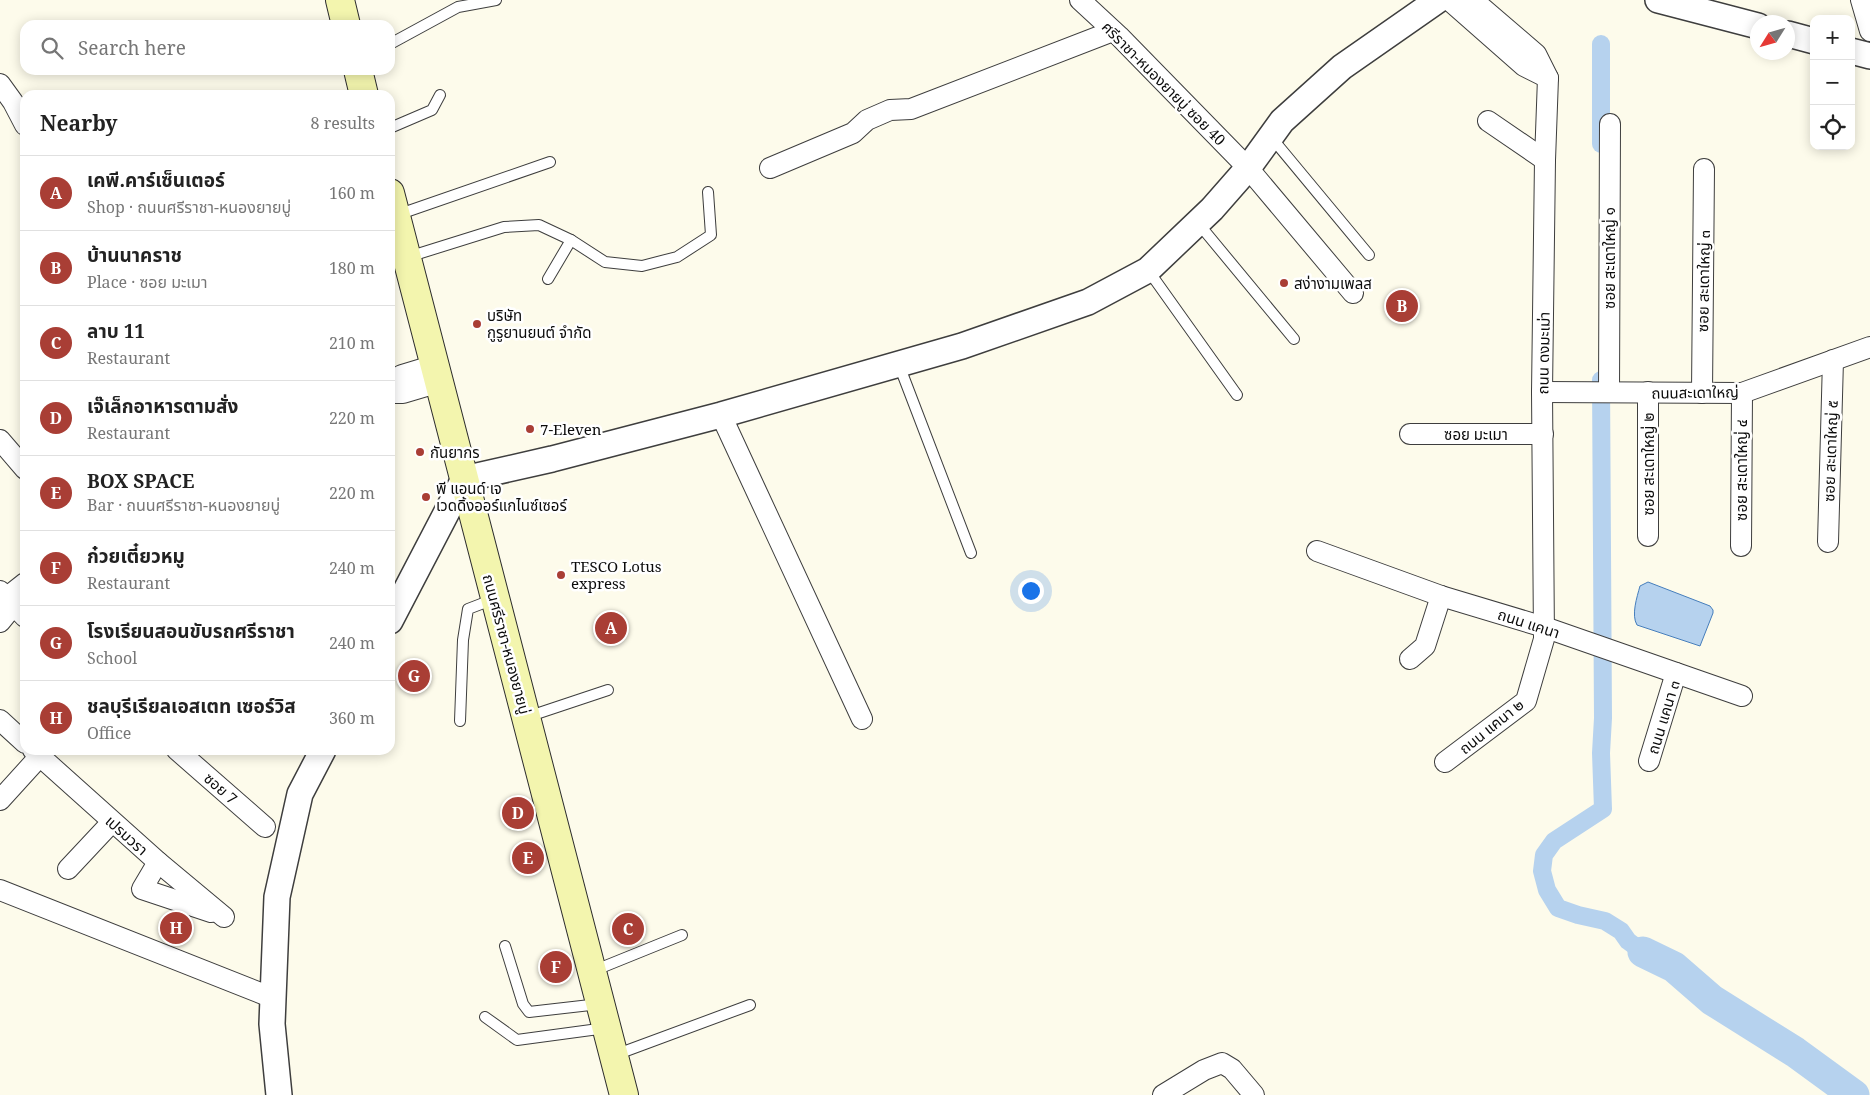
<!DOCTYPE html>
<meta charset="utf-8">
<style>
:root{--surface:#fff;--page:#f2f2f2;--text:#222;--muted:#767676;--line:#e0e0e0;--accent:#a93e35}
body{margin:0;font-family:"Noto Serif","Noto Sans Thai",serif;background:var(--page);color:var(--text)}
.controls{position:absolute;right:15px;top:15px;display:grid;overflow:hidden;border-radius:10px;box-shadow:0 2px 12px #0003}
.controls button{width:45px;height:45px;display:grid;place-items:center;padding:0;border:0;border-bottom:1px solid var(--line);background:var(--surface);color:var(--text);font:25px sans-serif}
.compass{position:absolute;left:1750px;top:15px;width:45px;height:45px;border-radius:50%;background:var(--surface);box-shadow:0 2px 12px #0003;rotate:233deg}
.you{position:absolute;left:1030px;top:590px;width:18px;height:18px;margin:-12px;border:4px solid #fff;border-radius:50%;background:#1a73e8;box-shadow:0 0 0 8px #1a73e833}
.badge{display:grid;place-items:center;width:32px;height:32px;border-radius:50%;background:var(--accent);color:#fff;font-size:16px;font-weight:700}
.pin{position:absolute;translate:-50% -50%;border:2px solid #fff;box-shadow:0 1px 5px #0006}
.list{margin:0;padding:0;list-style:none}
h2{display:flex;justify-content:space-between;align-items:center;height:65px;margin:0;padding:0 20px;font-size:21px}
h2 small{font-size:16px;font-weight:400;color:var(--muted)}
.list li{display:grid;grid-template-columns:32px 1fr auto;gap:15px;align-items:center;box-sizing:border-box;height:75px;padding:0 20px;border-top:1px solid var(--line)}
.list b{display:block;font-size:19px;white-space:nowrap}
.list p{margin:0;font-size:16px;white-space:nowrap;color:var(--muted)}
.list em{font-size:16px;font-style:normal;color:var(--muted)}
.icon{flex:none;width:28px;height:28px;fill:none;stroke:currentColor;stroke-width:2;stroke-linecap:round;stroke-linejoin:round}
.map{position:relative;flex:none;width:1870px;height:1095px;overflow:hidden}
.search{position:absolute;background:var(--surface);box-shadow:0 2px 12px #0003;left:20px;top:20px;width:375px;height:55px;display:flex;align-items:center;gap:12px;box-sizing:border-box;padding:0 18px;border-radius:15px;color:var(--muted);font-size:19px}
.panel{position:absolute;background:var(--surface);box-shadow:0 2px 12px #0003;left:20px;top:90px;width:375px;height:665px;border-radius:15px}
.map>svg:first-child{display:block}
</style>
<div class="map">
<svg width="1870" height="1095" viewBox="0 0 1870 1095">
<rect width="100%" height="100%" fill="#fdfbeb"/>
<path fill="#b6d2ee" stroke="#467ebc" d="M1648,582l62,24 3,4v3l-13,33 -63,-21c-6,-10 0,-28 3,-39z"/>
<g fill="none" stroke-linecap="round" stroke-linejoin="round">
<g stroke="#b6d2ee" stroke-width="18">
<polyline points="1601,44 1601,144"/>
<polyline points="1601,380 1603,718 1601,753 1603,809 1554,841 1544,855 1542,871 1547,890 1558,908 1578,915 1605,921 1621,931 1628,941 1643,952"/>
</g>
<polyline stroke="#b6d2ee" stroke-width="31" points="1643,952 1674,967 1712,1000 1795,1052 1854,1095"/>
<defs>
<g id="service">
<polyline points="390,44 458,7 496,0"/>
<polyline points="390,128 432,110 440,95"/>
<polyline points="1271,137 1369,255"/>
<polyline points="397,215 550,162"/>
<polyline points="1198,223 1294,339"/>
<polyline points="408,257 504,227 539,225 571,240 605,262 642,266 677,257 711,235 708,192"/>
<polyline points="1148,270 1237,395"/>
<polyline points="548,279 571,240"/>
<polyline points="899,365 971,553"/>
<polyline points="527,717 608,690"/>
<polyline points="460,721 463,640 468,609 494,599"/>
<polyline points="505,946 523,1004 529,1012 599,1004"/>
<polyline points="593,971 682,935"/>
<polyline points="485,1017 517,1040 606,1028"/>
<polyline points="615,1055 750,1005"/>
</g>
<g id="minor">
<polyline points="1080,0 1119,36 1248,168 1353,293"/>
<polyline points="1449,0 1524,66 1548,78"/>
<polyline points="1861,0 1870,31"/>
<polyline points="0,84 13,102 25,125"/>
<polyline points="1488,121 1545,160"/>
<polyline points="770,168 853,133 867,120 890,110 911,109 1113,31"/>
<polyline points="390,382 402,375 435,365"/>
<polyline points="1542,392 1742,393 1870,347"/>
<polyline points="1609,392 1610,124"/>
<polyline points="390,393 403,393 440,382"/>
<polyline points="1702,393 1704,169"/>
<polyline points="721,415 862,719"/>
<polyline points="1410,434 1543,434"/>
<polyline points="0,440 25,469"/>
<polyline points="1648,536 1648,392"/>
<polyline points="1828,542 1833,360"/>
<polyline points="1741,546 1742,393"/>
<polyline points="1317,551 1441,596 1544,627 1742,696"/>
<polyline points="0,591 25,617"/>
<polyline points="6,598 25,583"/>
<polyline points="0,622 13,606"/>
<polyline points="1410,659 1425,646 1441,596"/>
<polyline points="0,720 25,743"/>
<polyline points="33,750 158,862 224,917"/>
<polyline points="177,750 265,827"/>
<polyline points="1649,761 1676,673"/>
<polyline points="1445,762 1526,701 1544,639 1542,392 1545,160 1548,78 1536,54 1473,0"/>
<polyline points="0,800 40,756"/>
<polyline points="158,862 142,889 211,912"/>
<polyline points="68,869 112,822"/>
<polyline points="0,890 273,998"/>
<polyline points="1163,1095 1204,1070 1222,1063 1232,1069 1254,1095"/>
</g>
<g id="tertiary">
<polyline points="1658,0 1758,26"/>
<polyline points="1788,34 1814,41"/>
<polyline points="1851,51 1870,56"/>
<polyline points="390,621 464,479 552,459 721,415 962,346 1088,302 1148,270 1212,209 1248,168 1282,121 1342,67 1438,0"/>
<polyline points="279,1095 272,1024 277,897 300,794 323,750"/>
</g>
<g id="secondary">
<polyline points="340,0 346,25"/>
<polyline points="358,70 364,95"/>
<polyline points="390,193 624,1095"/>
</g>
</defs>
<use href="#service" stroke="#3e3e3e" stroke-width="12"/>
<use href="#minor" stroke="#3e3e3e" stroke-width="22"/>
<use href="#tertiary" stroke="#3e3e3e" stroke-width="28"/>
<use href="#secondary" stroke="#2d2d2d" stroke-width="30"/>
<use href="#service" stroke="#fff" stroke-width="10"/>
<use href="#minor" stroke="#fff" stroke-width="20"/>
<use href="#tertiary" stroke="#fff" stroke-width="25"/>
<use href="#secondary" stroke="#f3f5ae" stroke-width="28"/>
</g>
<g fill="#a93e35" stroke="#fff" stroke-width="2">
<circle cx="1284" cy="283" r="5"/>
<circle cx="477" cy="324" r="5"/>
<circle cx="530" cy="429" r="5"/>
<circle cx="420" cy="452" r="5"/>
<circle cx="426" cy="497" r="5"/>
<circle cx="561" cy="575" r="5"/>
</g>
<g text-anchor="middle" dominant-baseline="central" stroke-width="5" stroke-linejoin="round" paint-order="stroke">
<g font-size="15" fill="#0b0b0b" stroke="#fff">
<text transform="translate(1164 83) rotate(45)">ศรีราชา-หนองยายบู่ ซอย 40</text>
<text transform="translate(1609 258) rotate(-90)">ซอย สะเดาใหญ่ ๑</text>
<text transform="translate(1703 281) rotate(-89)">ซอย สะเดาใหญ่ ๓</text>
<text transform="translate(1543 353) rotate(-89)">ถนน ดงมะเม่า</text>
<text transform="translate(1695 392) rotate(-1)">ถนนสะเดาใหญ่</text>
<text x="1476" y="434">ซอย มะเมา</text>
<text transform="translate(1830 451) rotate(-88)">ซอย สะเดาใหญ่ ๕</text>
<text transform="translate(1648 464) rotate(-90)">ซอย สะเดาใหญ่ ๒</text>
<text transform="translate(1741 470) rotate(-90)">ซอย สะเดาใหญ่ ๔</text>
<text transform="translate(1529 623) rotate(18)">ถนน แคนา</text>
<text transform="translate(507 644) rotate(75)">ถนนศรีราชา-หนองยายบู่</text>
<text transform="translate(1663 717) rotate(-73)">ถนน แคนา ๓</text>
<text transform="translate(1491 726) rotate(-39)">ถนน แคนา ๒</text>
<text transform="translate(221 788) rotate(42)">ซอย 7</text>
<text transform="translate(127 835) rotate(42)">เปรมวรา</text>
</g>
<g font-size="15" fill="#0b0b0b" stroke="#fff" text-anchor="start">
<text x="1294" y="283">สง่างามเพลส</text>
<text x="487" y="315">บริษัท<tspan x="487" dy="17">กูรูยานยนต์ จำกัด</tspan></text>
<text x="540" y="429">7-Eleven</text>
<text x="430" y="452">กันยากร</text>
<text x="436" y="488">พี แอนด์ เจ<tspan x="436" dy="17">เวดดิ้งออร์แกไนซ์เซอร์</tspan></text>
<text x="571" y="566">TESCO Lotus<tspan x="571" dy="17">express</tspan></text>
</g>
</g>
</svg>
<div class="controls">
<button>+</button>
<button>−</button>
<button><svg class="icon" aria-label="locate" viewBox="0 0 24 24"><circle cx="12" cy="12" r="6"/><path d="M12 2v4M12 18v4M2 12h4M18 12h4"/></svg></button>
</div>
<svg class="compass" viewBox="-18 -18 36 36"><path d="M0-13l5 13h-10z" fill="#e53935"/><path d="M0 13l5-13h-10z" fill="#767676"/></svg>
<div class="you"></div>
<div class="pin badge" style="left:611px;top:628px">A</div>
<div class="pin badge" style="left:1402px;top:306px">B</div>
<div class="pin badge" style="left:628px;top:929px">C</div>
<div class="pin badge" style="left:518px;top:813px">D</div>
<div class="pin badge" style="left:528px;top:858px">E</div>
<div class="pin badge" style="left:556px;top:967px">F</div>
<div class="pin badge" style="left:414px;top:676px">G</div>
<div class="pin badge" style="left:176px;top:928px">H</div>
<div class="search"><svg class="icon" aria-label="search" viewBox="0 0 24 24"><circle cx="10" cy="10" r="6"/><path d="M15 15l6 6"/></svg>Search here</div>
<section class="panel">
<h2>Nearby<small>8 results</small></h2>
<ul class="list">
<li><span class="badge">A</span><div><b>เคพี.คาร์เซ็นเตอร์</b><p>Shop · ถนนศรีราชา-หนองยายบู่</p></div><em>160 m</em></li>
<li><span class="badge">B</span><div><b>บ้านนาคราช</b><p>Place · ซอย มะเมา</p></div><em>180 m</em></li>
<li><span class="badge">C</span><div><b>ลาบ 11</b><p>Restaurant</p></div><em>210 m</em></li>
<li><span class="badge">D</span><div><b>เจ๊เล็กอาหารตามสั่ง</b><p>Restaurant</p></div><em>220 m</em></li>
<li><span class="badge">E</span><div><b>BOX SPACE</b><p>Bar · ถนนศรีราชา-หนองยายบู่</p></div><em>220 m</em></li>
<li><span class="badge">F</span><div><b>ก๋วยเตี๋ยวหมู</b><p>Restaurant</p></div><em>240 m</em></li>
<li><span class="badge">G</span><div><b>โรงเรียนสอนขับรถศรีราชา</b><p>School</p></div><em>240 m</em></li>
<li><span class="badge">H</span><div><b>ชลบุรีเรียลเอสเตท เซอร์วิส</b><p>Office</p></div><em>360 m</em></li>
</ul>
</section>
</div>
